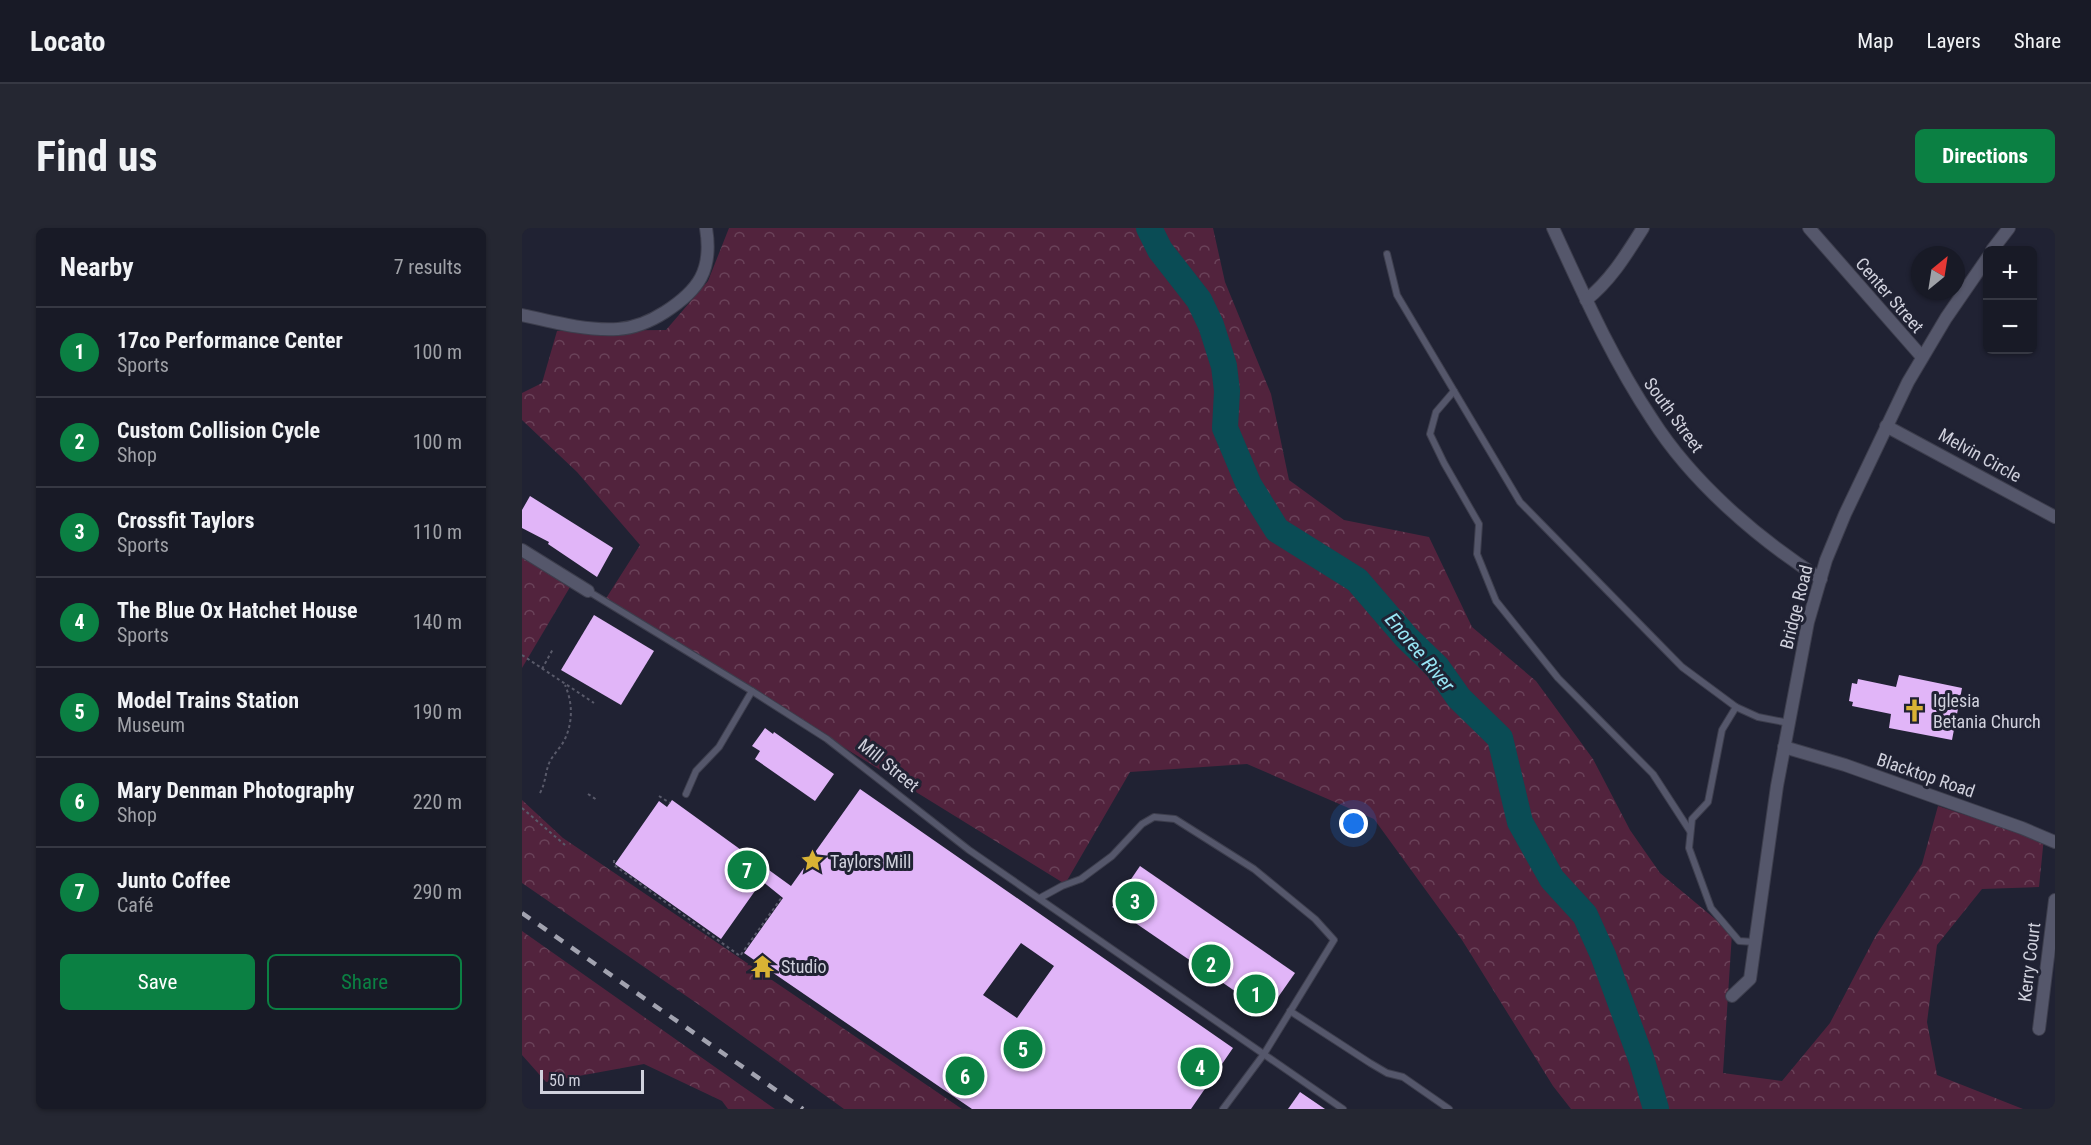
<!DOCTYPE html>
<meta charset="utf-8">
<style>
:root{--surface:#181a26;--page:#252732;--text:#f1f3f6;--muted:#9fa1a7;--line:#363843;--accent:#0b8043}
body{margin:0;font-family:"Roboto Condensed",sans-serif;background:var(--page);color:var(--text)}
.controls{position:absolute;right:18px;top:18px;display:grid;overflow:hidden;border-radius:9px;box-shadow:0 2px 4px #0004}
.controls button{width:54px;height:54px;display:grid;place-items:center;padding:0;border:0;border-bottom:2px solid var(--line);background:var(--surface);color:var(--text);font:30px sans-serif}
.compass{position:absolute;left:1389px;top:18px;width:54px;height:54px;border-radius:50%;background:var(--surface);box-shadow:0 2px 4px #0004;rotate:30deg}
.scale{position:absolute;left:18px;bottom:15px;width:104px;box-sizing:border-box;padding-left:6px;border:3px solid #d0d1dd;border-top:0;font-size:16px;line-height:21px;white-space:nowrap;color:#d0d1dd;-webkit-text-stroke:4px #202233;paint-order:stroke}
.you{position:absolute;left:832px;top:596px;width:21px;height:21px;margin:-15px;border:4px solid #fff;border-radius:50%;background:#1a73e8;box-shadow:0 0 0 9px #1a73e833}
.badge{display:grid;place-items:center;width:39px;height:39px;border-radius:50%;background:var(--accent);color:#fff;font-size:20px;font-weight:700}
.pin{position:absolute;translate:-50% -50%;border:3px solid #fff;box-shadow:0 2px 6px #0006}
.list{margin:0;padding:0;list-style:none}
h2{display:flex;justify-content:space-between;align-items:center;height:78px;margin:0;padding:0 24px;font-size:26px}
h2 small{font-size:20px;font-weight:400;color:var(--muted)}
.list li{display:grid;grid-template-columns:39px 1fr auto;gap:18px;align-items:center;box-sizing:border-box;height:90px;padding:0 24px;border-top:2px solid var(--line)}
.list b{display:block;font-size:22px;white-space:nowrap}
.list p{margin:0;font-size:20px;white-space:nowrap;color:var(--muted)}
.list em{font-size:20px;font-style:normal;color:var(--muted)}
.actions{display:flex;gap:12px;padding:18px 24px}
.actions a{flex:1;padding:14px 0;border:2px solid var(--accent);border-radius:9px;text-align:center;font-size:21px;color:var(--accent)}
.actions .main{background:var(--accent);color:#fff}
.map{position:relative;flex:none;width:1533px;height:881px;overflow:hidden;border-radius:9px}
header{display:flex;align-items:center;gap:36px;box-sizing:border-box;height:84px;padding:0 30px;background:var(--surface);border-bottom:2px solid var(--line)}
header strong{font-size:28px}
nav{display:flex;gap:33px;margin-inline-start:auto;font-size:21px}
.intro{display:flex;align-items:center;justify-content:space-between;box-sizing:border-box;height:144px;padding:0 36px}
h1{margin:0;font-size:42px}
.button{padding:15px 27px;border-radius:9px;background:var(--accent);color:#fff;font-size:21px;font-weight:700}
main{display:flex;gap:36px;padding:0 36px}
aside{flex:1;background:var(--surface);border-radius:9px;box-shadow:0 2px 4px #0004}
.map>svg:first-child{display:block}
</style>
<header>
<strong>Locato</strong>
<nav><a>Map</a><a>Layers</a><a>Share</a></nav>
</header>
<div class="intro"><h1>Find us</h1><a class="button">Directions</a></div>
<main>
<aside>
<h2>Nearby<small>7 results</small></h2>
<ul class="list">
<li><span class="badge">1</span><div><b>17co Performance Center</b><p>Sports</p></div><em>100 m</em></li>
<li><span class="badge">2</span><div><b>Custom Collision Cycle</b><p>Shop</p></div><em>100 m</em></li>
<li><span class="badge">3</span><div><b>Crossfit Taylors</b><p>Sports</p></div><em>110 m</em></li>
<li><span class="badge">4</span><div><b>The Blue Ox Hatchet House</b><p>Sports</p></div><em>140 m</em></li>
<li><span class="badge">5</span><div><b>Model Trains Station</b><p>Museum</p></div><em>190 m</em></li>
<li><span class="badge">6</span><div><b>Mary Denman Photography</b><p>Shop</p></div><em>220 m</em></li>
<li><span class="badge">7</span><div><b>Junto Coffee</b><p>Café</p></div><em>290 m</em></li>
</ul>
<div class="actions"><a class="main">Save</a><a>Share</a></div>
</aside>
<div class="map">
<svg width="1533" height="881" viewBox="0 0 1533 881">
<defs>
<pattern id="forest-crowns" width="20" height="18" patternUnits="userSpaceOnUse" patternTransform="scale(1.5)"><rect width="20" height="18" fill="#52233d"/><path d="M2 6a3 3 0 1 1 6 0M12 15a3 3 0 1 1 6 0" fill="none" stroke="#6a4259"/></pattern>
</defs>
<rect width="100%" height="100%" fill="#202233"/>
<g fill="url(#forest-crowns)">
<polygon points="207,0 691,0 703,54 749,166 767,252 822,292 907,309 950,399 1014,453 1071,531 1108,602 1138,645 1210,705 1201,845 1260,853 1308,795 1353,709 1400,636 1416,578 1468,595 1522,609 1517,659 1460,661 1415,717 1405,794 1415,847 1501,881 1049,881 1031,858 940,712 852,591 725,536 608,544 543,656 83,372 118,317 55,244 0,192 0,165 20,155 35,103 144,102 186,53"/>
<polygon points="0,325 51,354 0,440"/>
<polygon points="0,572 41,610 440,881 322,881 173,774 0,655"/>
<polygon points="0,703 220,858 253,881 206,881 200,873 122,836 24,854 0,827"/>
</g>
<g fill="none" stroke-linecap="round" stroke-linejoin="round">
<polyline stroke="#0a4c55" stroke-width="26" points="627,0 638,22 677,72 689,97 702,138 705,163 703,200 727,257 755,302 835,352 884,409 915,439 937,470 978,510 998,594 1030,651 1063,687 1081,727 1120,833 1134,881"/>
</g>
<g fill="#e1b5f8" fill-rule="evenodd">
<polygon points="8,268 91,320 75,349 26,316 27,314 0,300 0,282"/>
<polygon points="72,387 132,423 99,477 39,442"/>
<polygon points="1377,447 1440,460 1430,512 1367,500 1369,486 1330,478 1331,474 1327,473 1330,455 1335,456 1336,451 1374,459"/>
<polygon points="243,500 251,506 252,504 312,546 293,573 233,531 238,523 230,518"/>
<path d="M338,561l373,259 -42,61h-219l-228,-156 39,-55 -21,-17 -41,58 -106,-75 44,-63 8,6 5,-7 119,86zM499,715l33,23 -37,52 -34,-23z"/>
<polygon points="618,638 773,745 745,785 590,679"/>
<polygon points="778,864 803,881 766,881"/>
</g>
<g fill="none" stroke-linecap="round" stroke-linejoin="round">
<defs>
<g id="service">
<polyline points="865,26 875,67 998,274 1160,439 1214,479 1236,489 1267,495"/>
<polyline points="932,163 914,184 908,206 922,235 957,296 955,326 974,373 1036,450 1131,546 1168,603"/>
<polyline points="66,363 230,463 305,511 447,622 821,881"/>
<polyline points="1214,479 1200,502 1186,574 1170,591 1167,620 1189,680 1217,713 1232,714"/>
<polyline points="164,566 174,543 197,519 230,463"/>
<polyline points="518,670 540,658 559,651 590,628 620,596 632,589 653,591 732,641 793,691 812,712 742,826 701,881"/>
<polyline points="768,783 848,835 865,845 881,849 927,881"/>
</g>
<g id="minor">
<path d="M1031,0c30,65 59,131 99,191 40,63 106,120 169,160"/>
<polyline points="1287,0 1400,129"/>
<polyline points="1470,22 1487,0"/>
<path d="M1064,72c25,-20 40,-45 57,-72"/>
<path d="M0,87c31,7 64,16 96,14 17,-1 33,-8 47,-17 34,-22 48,-42 41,-84"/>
<polyline points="1364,198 1533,289"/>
<polyline points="0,322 66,363"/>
<polyline points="1262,519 1323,537 1500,600 1533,614"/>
<polyline points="1210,768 1228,751 1255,558 1286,394 1304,332 1323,286 1386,154 1424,90 1466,29"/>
<polyline points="1517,801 1533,672"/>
</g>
</defs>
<use href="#service" stroke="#3d3e4d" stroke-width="8"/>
<use href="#minor" stroke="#3d3e4d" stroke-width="14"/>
<g stroke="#595a6a" stroke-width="2" stroke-dasharray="3 3" stroke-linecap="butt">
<polyline points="0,427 72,475"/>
<polyline points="20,441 31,421"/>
<path d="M18,565c6,-11 5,-21 10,-32 4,-7 10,-13 14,-20 9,-18 9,-38 1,-56"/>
<polyline points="66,566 75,572"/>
<polyline points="137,568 148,575"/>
<polyline points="0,580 43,617"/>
<polyline points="92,632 92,637 218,728 260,669"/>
</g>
<use href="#service" stroke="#55576b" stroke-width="6"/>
<use href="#minor" stroke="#55576b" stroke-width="12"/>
<polyline stroke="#a2a3b0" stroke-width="4.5" stroke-dasharray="10 10" stroke-linecap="butt" points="0,685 281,881"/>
</g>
<defs>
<symbol id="church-bare" viewBox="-9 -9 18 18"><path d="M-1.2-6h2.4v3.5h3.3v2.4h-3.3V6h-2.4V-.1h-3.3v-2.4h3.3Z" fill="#d9b334" stroke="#202233" stroke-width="2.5" paint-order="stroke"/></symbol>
<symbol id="sight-bare" viewBox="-9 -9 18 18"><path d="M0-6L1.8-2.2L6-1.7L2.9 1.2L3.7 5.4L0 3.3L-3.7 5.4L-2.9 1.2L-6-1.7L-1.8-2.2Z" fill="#d9b334" stroke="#202233" stroke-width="2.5" paint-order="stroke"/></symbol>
<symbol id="temple-bare" viewBox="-9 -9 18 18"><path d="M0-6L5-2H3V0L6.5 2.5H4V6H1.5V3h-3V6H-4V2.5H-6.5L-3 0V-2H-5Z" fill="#d9b334" stroke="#202233" stroke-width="2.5" paint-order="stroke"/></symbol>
</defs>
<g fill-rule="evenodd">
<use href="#church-bare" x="1376" y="466" width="33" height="33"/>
<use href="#sight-bare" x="274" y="616" width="33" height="33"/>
<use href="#temple-bare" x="224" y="722" width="33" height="33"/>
</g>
<g text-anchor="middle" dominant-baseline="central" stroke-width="6" stroke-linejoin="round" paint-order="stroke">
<g font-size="18" fill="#d0d1dd" stroke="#202233">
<text transform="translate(1368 67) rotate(49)">Center Street</text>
<text transform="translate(1152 187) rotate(54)">South Street</text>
<text transform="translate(1458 227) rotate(29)">Melvin Circle</text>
<text transform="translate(1274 379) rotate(-76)">Bridge Road</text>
<text transform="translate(367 537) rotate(39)">Mill Street</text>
<text transform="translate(1404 547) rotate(19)">Blacktop Road</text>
<text transform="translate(1507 734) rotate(-83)">Kerry Court</text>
</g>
<g font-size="18" fill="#d0d1dd" stroke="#202233" text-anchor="start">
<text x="1411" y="472">Iglesia<tspan x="1411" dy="21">Betania Church</tspan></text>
<text x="308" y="633">Taylors Mill</text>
<text x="259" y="738">Studio</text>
</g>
<g font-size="20" font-style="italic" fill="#98e7f6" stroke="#202233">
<text transform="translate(898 424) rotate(50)">Enoree River</text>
</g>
</g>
</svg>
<div class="controls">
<button>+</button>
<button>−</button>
</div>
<svg class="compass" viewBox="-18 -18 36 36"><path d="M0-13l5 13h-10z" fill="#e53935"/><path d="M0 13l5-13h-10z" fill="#9fa1a7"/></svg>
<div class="scale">50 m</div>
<div class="you"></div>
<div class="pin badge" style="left:734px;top:766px">1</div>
<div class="pin badge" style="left:689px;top:736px">2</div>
<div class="pin badge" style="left:613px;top:673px">3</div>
<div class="pin badge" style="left:678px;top:839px">4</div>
<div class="pin badge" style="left:501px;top:821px">5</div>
<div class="pin badge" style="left:443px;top:848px">6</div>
<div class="pin badge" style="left:225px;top:642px">7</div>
</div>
</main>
